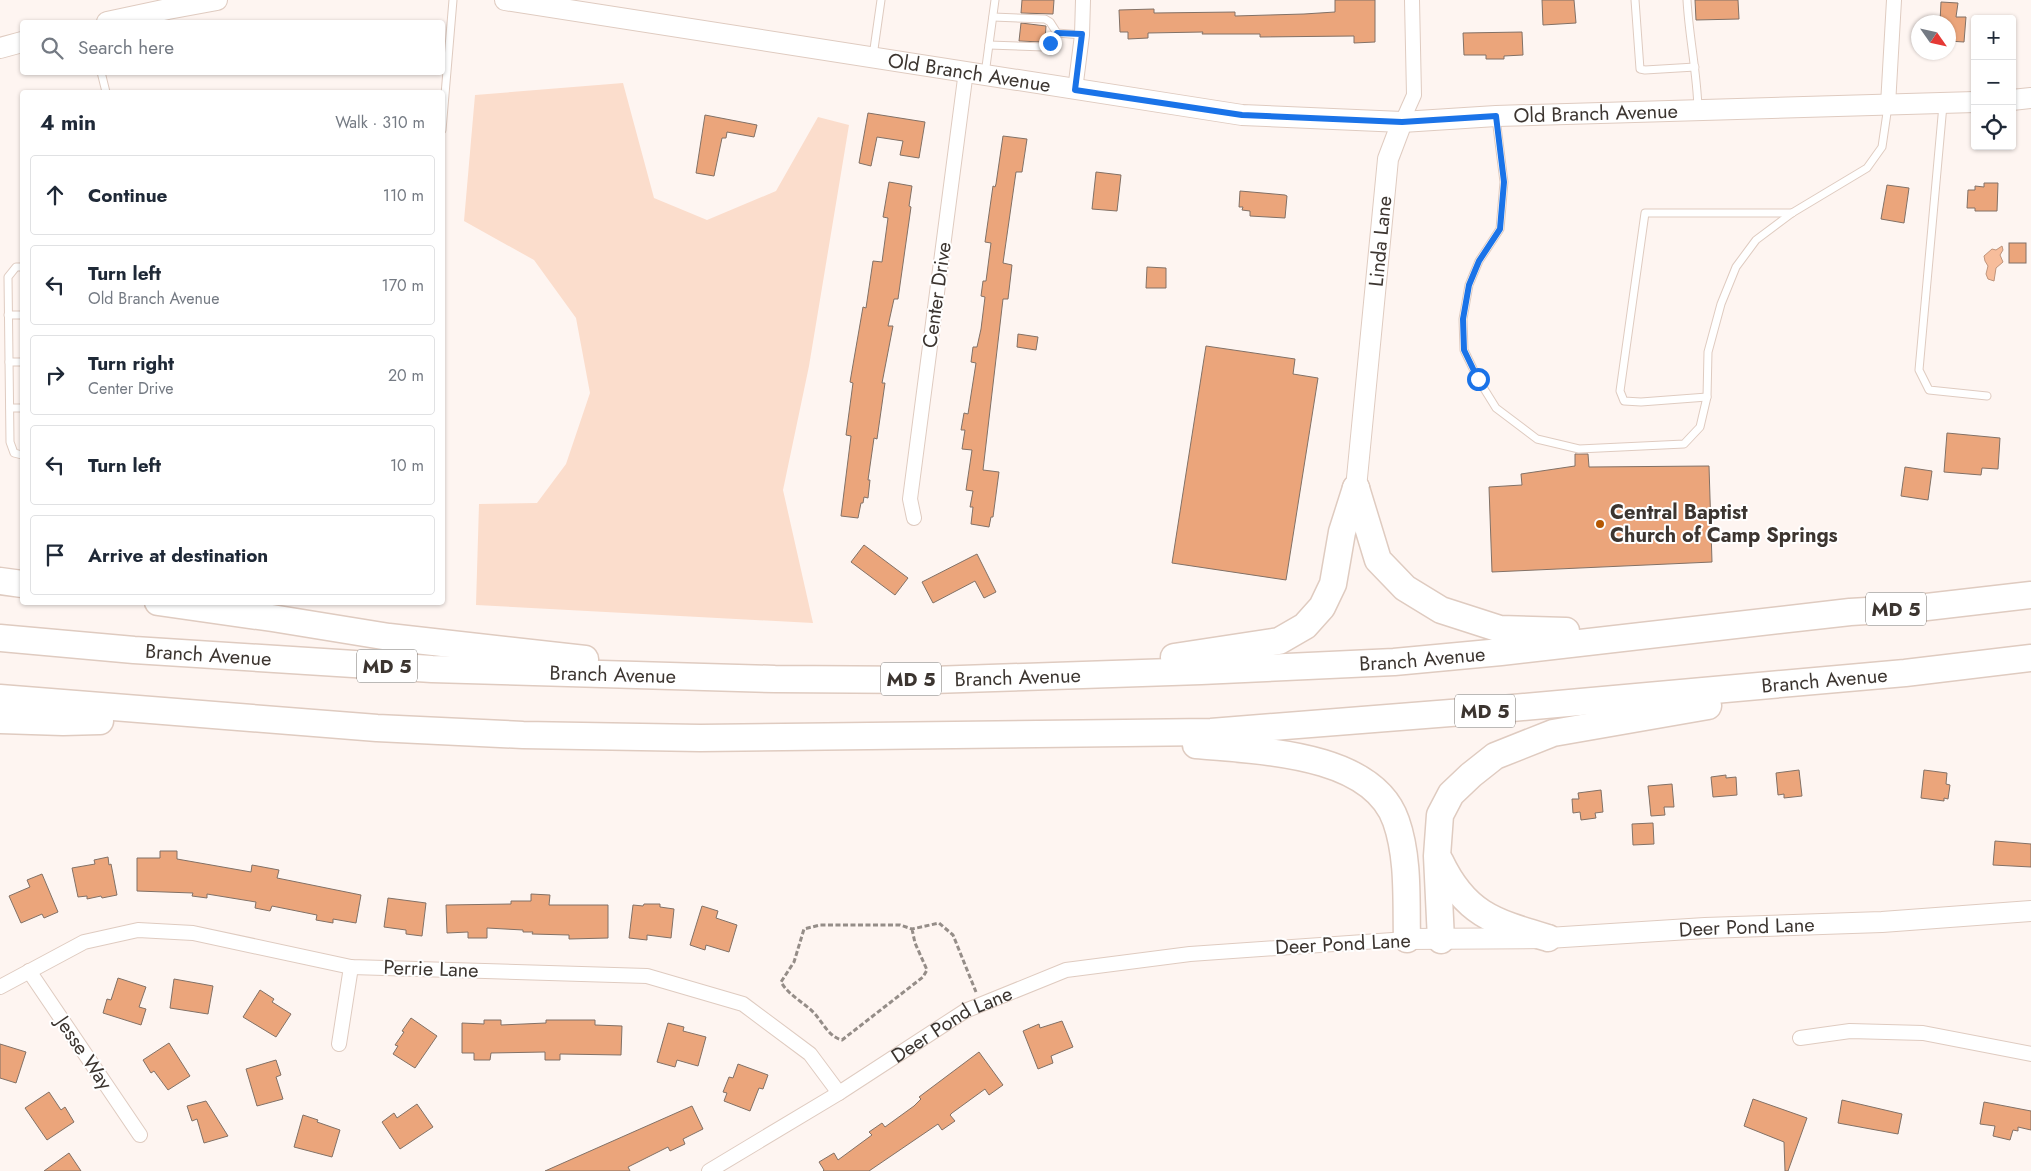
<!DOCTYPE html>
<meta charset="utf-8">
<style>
:root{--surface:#fff;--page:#f2f2f3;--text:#1f2937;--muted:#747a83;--line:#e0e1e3}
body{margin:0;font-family:Jost,sans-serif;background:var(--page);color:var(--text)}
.controls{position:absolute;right:15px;top:15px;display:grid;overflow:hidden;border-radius:5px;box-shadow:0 1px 4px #0004}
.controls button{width:45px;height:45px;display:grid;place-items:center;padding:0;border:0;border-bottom:1px solid var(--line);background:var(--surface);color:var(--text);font:25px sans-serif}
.compass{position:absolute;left:1911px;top:15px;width:45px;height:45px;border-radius:50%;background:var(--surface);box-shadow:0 1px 4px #0004;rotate:124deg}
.stop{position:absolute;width:15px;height:15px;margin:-11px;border:4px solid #1a73e8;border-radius:50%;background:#fff}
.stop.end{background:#1a73e8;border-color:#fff;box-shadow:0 1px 5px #0008}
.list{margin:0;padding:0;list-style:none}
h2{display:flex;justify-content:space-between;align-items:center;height:65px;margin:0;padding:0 20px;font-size:21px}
h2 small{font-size:16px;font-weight:400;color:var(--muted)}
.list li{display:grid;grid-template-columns:32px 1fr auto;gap:15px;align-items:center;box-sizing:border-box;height:80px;margin:0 10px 10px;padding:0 10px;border:1px solid var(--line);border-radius:5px}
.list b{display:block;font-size:19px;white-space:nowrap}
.list p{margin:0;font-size:16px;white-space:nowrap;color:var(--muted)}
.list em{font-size:16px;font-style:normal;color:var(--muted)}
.icon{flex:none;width:28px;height:28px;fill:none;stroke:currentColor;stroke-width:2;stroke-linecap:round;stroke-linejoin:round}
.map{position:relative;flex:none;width:2031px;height:1171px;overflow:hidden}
.search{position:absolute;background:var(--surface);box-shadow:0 1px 4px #0004;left:20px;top:20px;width:425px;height:55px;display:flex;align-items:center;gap:12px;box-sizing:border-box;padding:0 18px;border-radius:5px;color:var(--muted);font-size:19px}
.panel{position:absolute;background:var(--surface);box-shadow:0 1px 4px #0004;left:20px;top:90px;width:425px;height:515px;border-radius:5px}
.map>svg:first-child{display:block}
</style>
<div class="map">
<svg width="2031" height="1171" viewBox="0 0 2031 1171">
<rect width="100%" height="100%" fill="#fef5f1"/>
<polygon fill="#fbddcc" points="623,83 654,198 707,220 776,191 818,117 849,125 809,366 783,490 813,623 476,605 479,504 537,503 566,464 590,393 576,318 534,260 464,221 475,95"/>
<polygon fill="#f7bd9b" stroke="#bf947b" points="2002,246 2003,250 2000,255 2003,262 1996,268 1994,281 1988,279 1986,274 1988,266 1985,261 1984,256 1992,249 1996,250"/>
<g fill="#eba57b" stroke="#827166">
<polygon points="1022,0 1054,0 1053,14 1021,13"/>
<polygon points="1335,0 1375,0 1375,42 1354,43 1354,36 1260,37 1260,34 1202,34 1203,32 1148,33 1148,38 1128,39 1128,32 1120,32 1119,10 1154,9 1154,13 1235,12 1235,16 1304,14 1335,12"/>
<polygon points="1542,0 1574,0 1576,23 1543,25"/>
<polygon points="1695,0 1738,0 1739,19 1696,20"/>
<polygon points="1941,2 1958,3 1956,17 1966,17 1964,42 1948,41 1948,22 1940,22"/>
<polygon points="1021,23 1046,26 1045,40 1042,42 1019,41"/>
<polygon points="1522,32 1523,55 1504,56 1504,59 1486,59 1486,55 1464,55 1463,33"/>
<polygon points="868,113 925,122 919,158 900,155 903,141 877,137 871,166 859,163"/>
<polygon points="705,115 757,125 754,137 727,132 726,138 722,138 714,176 696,173"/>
<polygon points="1003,136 1027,139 1022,172 1016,172 1003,263 1012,265 1008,299 1003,299 983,470 999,472 993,517 991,517 989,527 971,524 973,507 970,507 973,491 966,490 972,450 962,449 965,430 961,430 964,413 968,414 976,363 971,362 973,347 977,347 981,329 985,297 981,296 983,281 986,281 991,243 985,242 993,186 995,187 996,184"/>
<polygon points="1096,172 1121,175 1117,211 1092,209"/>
<polygon points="889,182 912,186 909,206 911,207 898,299 894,299 888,326 893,326 882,383 885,383 877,439 874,438 868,480 870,480 868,498 864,497 863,503 861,503 858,518 841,516 851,436 846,435 853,383 850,382 863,307 866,308 873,261 882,262 888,218 883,217"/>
<polygon points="1984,183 1998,183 1997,211 1975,211 1975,208 1967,208 1968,190 1975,190 1975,186 1984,187"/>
<polygon points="1887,185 1909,188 1904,223 1881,219"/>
<polygon points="1240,191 1285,195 1287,196 1285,218 1250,216 1250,211 1242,210 1243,207 1239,207"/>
<rect x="2009" y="243" width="17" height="20"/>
<polygon points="1147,267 1166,268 1166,288 1146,288"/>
<polygon points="1018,334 1038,337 1036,350 1017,347"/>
<polygon points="1206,346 1295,359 1293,374 1318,378 1286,580 1172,563"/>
<polygon points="1947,433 2000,438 1998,469 1982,468 1981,475 1944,472"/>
<polygon points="1575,454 1588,454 1589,467 1709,466 1712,562 1492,572 1489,487 1522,485 1521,474 1575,466"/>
<polygon points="1905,467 1932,471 1928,500 1901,496"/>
<polygon points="864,545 908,578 895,595 851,562"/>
<polygon points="977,554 996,592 984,598 975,581 933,603 922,582"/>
<polygon points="1799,770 1802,796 1784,798 1784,794 1778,795 1776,773"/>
<polygon points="1924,770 1947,773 1946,784 1950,785 1948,799 1944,798 1944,801 1921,798"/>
<polygon points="1726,775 1726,778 1736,777 1737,795 1713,797 1711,777"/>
<polygon points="1672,784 1674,807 1664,807 1665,815 1651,816 1648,786"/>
<polygon points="1601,790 1603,812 1595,813 1596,818 1581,820 1580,812 1573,813 1572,799 1579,799 1578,793"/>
<polygon points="1653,823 1654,844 1633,845 1632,824"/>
<polygon points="1995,841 2031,844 2031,867 1993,865"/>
<polygon points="160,851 177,851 177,859 251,872 252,865 279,870 277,878 361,895 356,923 333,919 333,923 316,920 317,915 272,906 270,911 255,908 256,902 207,894 207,898 192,896 193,893 137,891 137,858 160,858"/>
<polygon points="108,857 109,865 111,864 117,895 102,898 101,896 87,899 87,896 78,897 72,868 95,864 94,860"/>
<polygon points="42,874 58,912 44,918 42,914 21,923 9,896 30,887 27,880"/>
<polygon points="531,894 550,895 549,905 608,905 608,938 569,939 569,935 532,934 533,932 523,932 523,930 487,928 487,938 468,938 468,932 447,933 446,905 511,904 511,901 531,901"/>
<polygon points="388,898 426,903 422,936 406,934 406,930 384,927"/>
<polygon points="644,904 660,904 660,907 674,909 671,938 647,935 647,940 629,938 633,905 643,906"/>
<polygon points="702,906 718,911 716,918 737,925 729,952 706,945 705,950 690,945"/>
<polygon points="118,978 146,987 139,1007 146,1009 141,1025 103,1013 107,999 111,1000"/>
<polygon points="174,979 213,986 208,1014 170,1008"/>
<polygon points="260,990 274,999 272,1002 291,1014 276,1037 243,1017"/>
<polygon points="411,1018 437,1036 415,1068 393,1054 398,1046 395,1045 404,1032 402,1031"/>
<polygon points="484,1020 501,1020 501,1025 546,1023 546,1020 595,1020 595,1025 622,1026 621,1055 560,1054 560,1060 545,1060 545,1052 491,1053 490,1060 474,1060 474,1053 462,1053 462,1023 484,1024"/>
<polygon points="1062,1021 1073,1047 1051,1056 1053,1063 1038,1069 1023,1031 1039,1024 1040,1028"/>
<polygon points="668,1023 684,1027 683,1031 706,1037 698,1066 677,1060 675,1067 657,1062"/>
<polygon points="169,1043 190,1076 168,1090 154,1071 151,1073 143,1060"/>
<polygon points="0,1044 26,1052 16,1083 0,1078"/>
<polygon points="979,1052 1003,1085 989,1095 985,1089 952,1113 950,1115 955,1121 942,1130 938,1124 869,1171 823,1171 824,1170 819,1162 834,1153 838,1160 872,1135 869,1132 882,1123 885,1127 914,1106 921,1099 919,1097"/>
<polygon points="276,1060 281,1075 276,1077 283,1099 257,1106 246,1069"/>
<polygon points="738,1064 768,1075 763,1089 759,1088 750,1111 724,1101 727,1093 723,1092 729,1077 733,1078"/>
<polygon points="49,1092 61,1110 65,1107 74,1122 47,1140 25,1108"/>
<polygon points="1753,1099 1807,1118 1788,1171 1785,1171 1784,1142 1744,1126"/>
<polygon points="1842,1100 1902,1114 1898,1134 1838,1123"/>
<polygon points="206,1101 228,1136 204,1143 197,1119 192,1121 187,1106"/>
<polygon points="1984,1102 2031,1111 2031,1130 2018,1127 2018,1131 2013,1130 2010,1140 1993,1136 1995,1126 1980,1124"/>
<polygon points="417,1104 433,1127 400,1149 382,1122 394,1113 397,1118"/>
<polygon points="692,1106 703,1129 683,1139 685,1144 670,1151 668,1147 628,1167 630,1171 545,1171"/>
<polygon points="303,1115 318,1120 317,1122 340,1130 332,1157 294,1147"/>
<polygon points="69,1153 81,1171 44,1171"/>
</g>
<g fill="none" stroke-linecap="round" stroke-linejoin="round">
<defs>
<g id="lane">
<polyline points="1635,0 1640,69 1645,70 1695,67"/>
<path d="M1687,0c2,37 10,72 11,109"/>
<polyline points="993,17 1045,19 1050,22 1057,33 1082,35"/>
<polyline points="989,45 1044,47 1050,43 1057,33"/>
<polyline points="873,56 881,0"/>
<polyline points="101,72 106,92"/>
<polyline points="985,74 995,0"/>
<polyline points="1943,105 1919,370 1929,390 1987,396"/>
<polyline points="1496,118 1504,182 1500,229 1479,261 1469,285 1463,319 1464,350 1478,379 1496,408 1537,439 1579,449 1684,444 1700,427 1707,397 1708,352 1721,304 1736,267 1756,240 1792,213 1867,168 1882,147 1888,106"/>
<polyline points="442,130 453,0"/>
<polyline points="22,267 16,267 8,277 10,442 14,453 22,455"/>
<polyline points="8,315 22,315"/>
<polyline points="9,362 22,362"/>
<polyline points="1707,397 1641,402 1624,401 1620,391 1645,213 1792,213"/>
<polyline points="10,408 22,408"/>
</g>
<g id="street">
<polyline points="1075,90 1082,35 1083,0"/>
<polyline points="1888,105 1894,0"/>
<polyline points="1402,122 1414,95 1412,0"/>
<polyline points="914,518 910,499 966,71"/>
<polyline points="29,971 140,1135"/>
<polyline points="0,987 84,942 138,930 193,933 351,967 647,976 743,1004 810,1054 839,1093"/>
<polyline points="1800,1038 1850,1031 1923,1033 2031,1054"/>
<polyline points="339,1044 351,967"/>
<path id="s1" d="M709,1171l130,-78 126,-82 101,-41 124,-16 217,-15"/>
</g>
<g id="secondary">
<path id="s2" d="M505,0l737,115 160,7 94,-6 479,-14"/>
<polyline points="107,22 168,9 217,0"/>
<polyline points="0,48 22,42"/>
<polyline points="2012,100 2031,98"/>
<path id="s3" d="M1356,488l32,-329 14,-37"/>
<path id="s4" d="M1407,939l141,-1 157,-10 177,-6 149,-11"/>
</g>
<g id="highway">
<polyline points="1356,488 1378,560 1405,588 1441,610 1500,629 1566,631"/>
<polyline points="0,581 22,584"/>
<polyline points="158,602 272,618 389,637 585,659"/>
<path id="s5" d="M0,638l134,12 298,19 343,10 157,1 269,-9 193,-9 107,-10 349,-40 68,-4 113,-13"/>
<polyline points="1174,657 1279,641 1305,626 1322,607 1333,584 1342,532 1356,488"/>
<path id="s6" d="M0,698l377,30 146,7 177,3 511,-6 290,-23 404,-36 126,-15"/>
<polyline points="0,720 63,722 100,721"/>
<path d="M1196,745c61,6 176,7 200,76 13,37 10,80 11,118"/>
<path d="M1440,861c25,53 54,61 108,77"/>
<polyline points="1441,940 1437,856 1440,815 1451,794 1471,775 1495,756 1553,733 1708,706"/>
</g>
</defs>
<use href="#lane" stroke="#dfcbc0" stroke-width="9"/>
<use href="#street" stroke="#dfcbc0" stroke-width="16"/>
<use href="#secondary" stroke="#dfcbc0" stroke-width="22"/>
<use href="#highway" stroke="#dfcbc0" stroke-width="29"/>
<path stroke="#958d88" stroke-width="3" stroke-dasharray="5 2.5" stroke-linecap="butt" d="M912,929l3,14 12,27 -4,7 -81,63c-13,-3 -19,-17 -27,-26 -11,-12 -26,-18 -34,-32l13,-20 10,-33 16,-4h80l12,4 27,-6 14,12 23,57"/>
<use href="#lane" stroke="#fff" stroke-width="7"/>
<use href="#street" stroke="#fff" stroke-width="14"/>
<use href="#secondary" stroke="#fff" stroke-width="20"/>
<use href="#highway" stroke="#fff" stroke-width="26"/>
</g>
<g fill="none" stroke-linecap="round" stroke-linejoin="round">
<polyline stroke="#1a73e8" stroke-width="6" points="1050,43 1057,33 1082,34 1075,90 1242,115 1402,122 1496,116 1504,182 1500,229 1479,261 1469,285 1463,319 1464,350 1478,379"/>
</g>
<circle fill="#b45702" stroke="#fff" stroke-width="2" cx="1600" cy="524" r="5"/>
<g text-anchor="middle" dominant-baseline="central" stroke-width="4" stroke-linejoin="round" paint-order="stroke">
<g fill="#fff" stroke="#76726e" stroke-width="1">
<rect x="1866" y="592.5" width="60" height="33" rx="4"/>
<rect x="357" y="649.5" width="60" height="33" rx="4"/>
<rect x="881" y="662.5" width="60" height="33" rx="4"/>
<rect x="1455" y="694.5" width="60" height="33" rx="4"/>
</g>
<g font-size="19" font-weight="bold" fill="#3c3530">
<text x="1896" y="609">MD 5</text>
<text x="387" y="666">MD 5</text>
<text x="911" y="679">MD 5</text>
<text x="1485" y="711">MD 5</text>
</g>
<g font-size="20" fill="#3c3530" stroke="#fff">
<text stroke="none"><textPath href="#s2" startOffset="470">Old Branch Avenue</textPath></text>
<text stroke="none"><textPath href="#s2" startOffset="1100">Old Branch Avenue</textPath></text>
<text stroke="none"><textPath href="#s3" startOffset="248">Linda Lane</textPath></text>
<text transform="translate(937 295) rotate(-82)">Center Drive</text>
<text stroke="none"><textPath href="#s5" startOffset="209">Branch Avenue</textPath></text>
<text stroke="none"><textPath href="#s5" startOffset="1424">Branch Avenue</textPath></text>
<text stroke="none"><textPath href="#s5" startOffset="614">Branch Avenue</textPath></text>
<text stroke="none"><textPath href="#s5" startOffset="1019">Branch Avenue</textPath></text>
<text stroke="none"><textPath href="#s6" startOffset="1828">Branch Avenue</textPath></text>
<text stroke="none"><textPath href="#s4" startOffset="340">Deer Pond Lane</textPath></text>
<text transform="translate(1343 944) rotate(-3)">Deer Pond Lane</text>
<text transform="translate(431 969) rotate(2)">Perrie Lane</text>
<text stroke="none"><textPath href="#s1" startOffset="284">Deer Pond Lane</textPath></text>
<text transform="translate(84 1053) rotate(56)">Jesse Way</text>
</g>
<g font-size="20" font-weight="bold" fill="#3c3530" stroke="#fff" text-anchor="start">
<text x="1610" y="512">Central Baptist<tspan x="1610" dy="23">Church of Camp Springs</tspan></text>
</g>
</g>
</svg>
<div class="controls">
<button>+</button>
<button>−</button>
<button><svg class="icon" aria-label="locate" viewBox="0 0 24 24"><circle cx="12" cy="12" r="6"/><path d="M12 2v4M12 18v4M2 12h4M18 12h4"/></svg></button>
</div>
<svg class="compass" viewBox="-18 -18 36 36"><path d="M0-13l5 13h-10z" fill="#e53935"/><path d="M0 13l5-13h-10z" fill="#747a83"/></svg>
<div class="stop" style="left:1478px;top:379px"></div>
<div class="stop end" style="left:1050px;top:43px"></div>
<div class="search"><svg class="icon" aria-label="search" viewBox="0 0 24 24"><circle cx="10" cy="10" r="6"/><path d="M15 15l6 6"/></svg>Search here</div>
<section class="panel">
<h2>4 min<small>Walk · 310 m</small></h2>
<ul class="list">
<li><svg class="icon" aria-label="ahead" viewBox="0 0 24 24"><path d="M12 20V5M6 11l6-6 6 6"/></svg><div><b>Continue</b></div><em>110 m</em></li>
<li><svg class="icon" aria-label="left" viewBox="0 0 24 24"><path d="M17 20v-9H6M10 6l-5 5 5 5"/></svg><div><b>Turn left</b><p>Old Branch Avenue</p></div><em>170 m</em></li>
<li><svg class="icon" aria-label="right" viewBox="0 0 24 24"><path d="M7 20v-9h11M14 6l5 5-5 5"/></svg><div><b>Turn right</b><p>Center Drive</p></div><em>20 m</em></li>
<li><svg class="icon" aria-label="left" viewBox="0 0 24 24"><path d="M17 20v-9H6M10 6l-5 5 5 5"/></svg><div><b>Turn left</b></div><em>10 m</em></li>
<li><svg class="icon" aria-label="arrive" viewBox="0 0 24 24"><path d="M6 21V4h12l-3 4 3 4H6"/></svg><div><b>Arrive at destination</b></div></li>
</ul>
</section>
</div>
